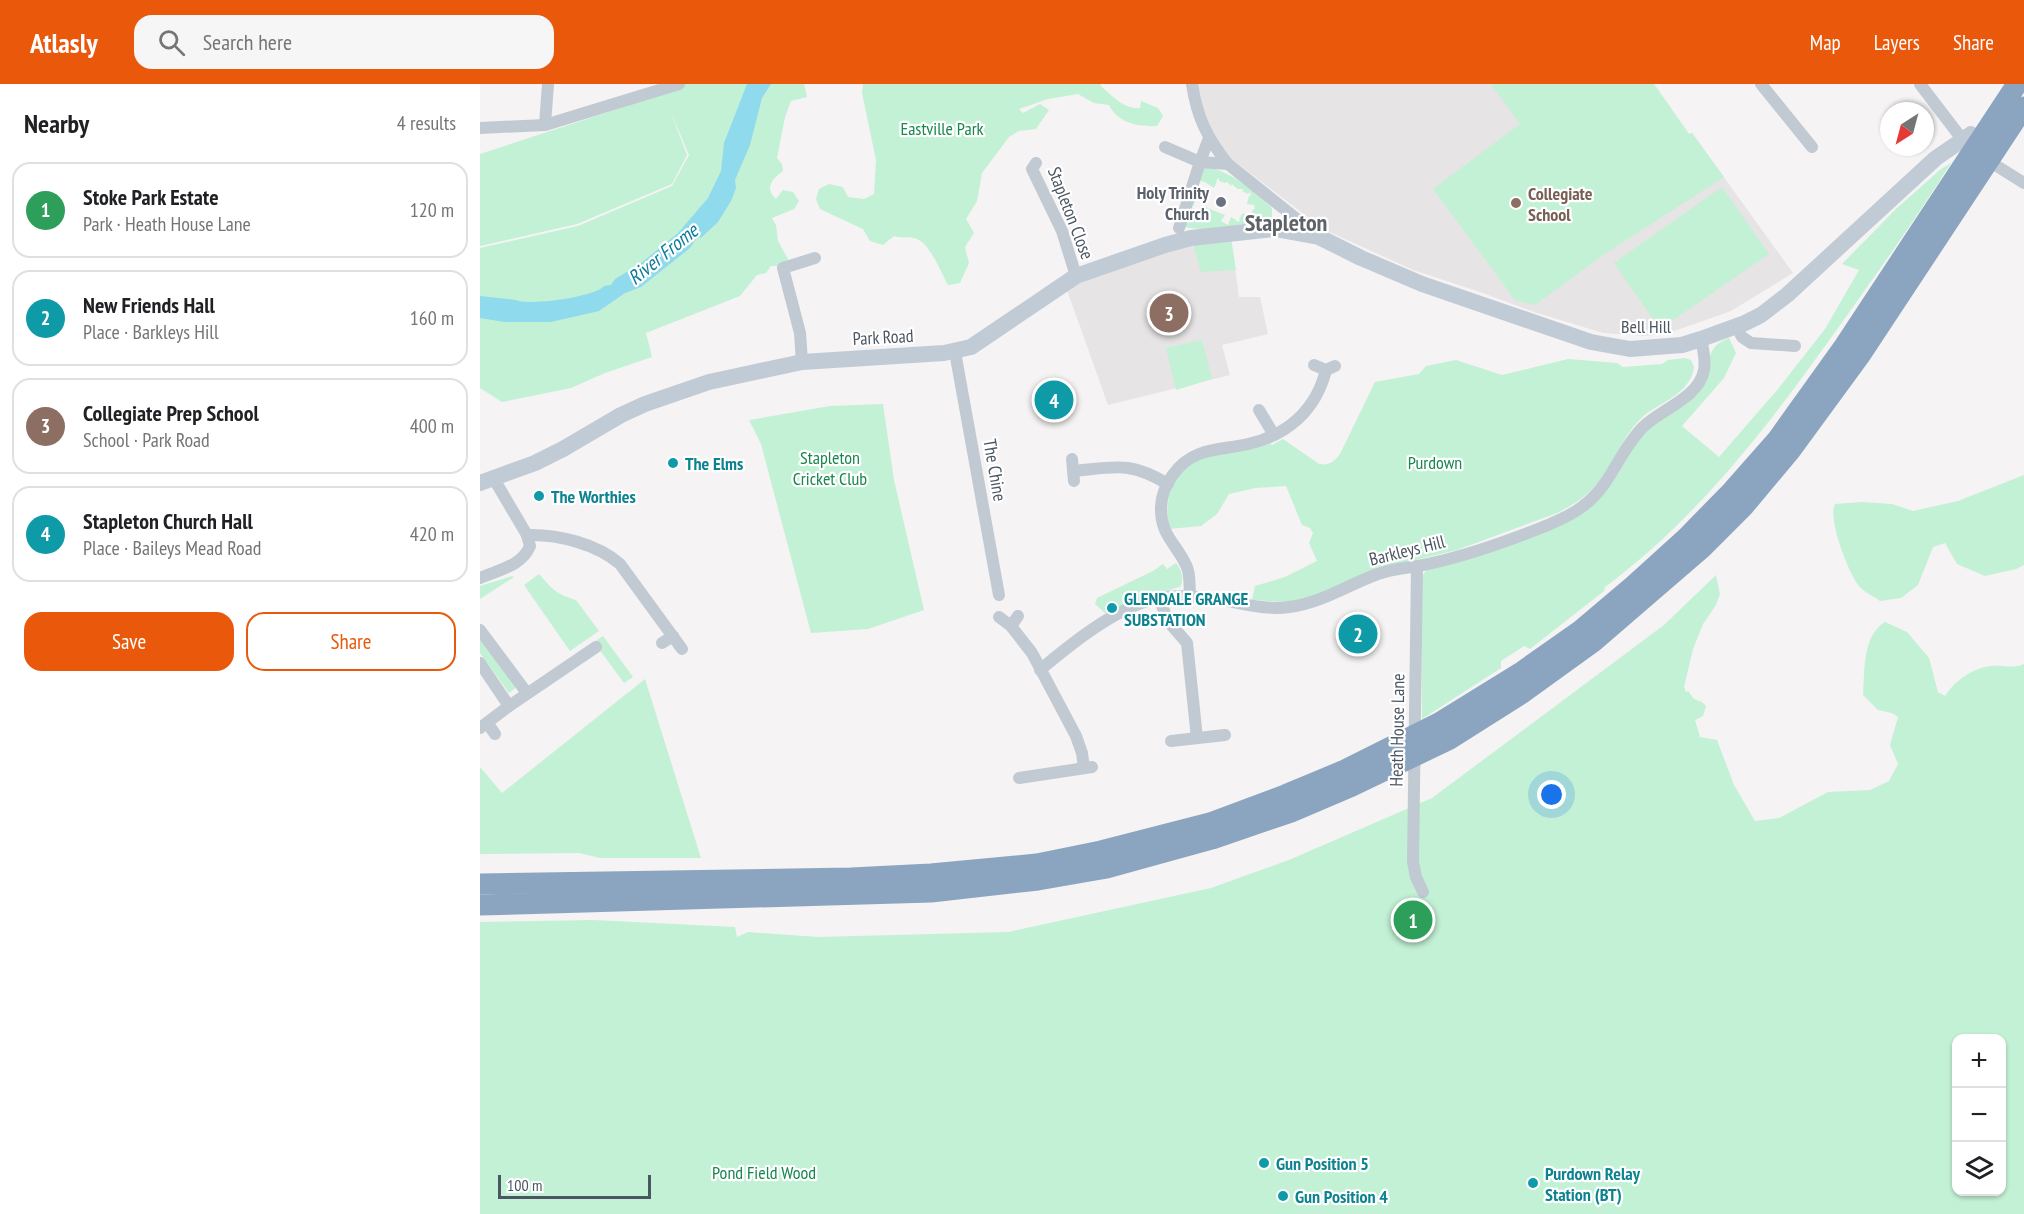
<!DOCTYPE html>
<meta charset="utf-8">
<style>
:root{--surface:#fff;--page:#f6f6f6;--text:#202124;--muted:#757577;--line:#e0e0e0;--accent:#ea580c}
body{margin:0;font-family:"PT Sans Narrow",sans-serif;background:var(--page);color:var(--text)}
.controls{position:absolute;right:18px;bottom:18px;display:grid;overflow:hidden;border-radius:12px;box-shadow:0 2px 4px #0004}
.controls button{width:54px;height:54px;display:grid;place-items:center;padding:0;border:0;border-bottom:2px solid var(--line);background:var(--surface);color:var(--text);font:30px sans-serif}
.compass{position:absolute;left:1400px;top:18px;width:54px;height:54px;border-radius:50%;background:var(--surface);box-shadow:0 2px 4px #0004;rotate:216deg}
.scale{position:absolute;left:18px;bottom:15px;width:153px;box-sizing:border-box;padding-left:6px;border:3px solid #4a5661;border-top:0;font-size:16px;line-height:21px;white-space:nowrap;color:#4a5661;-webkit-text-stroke:4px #fff;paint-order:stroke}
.you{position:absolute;left:1072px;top:711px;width:21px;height:21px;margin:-15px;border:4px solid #fff;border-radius:50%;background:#1a73e8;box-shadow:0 0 0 9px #1a73e833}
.badge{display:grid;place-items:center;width:39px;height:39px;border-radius:50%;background:var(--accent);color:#fff;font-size:20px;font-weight:700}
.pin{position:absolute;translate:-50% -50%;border:3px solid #fff;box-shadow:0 2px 6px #0006}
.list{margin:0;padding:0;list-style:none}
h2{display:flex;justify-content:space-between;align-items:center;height:78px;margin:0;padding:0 24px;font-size:26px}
h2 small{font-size:20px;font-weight:400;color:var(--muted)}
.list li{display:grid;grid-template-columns:39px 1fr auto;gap:18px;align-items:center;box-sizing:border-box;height:96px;margin:0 12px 12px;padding:0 12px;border:2px solid var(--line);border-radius:18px}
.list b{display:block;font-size:22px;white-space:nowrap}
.list p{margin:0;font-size:20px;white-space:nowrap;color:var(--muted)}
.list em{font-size:20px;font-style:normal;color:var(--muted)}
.actions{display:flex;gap:12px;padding:18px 24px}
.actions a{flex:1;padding:14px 0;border:2px solid var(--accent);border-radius:18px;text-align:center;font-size:21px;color:var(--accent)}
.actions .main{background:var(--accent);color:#fff}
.icon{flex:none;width:33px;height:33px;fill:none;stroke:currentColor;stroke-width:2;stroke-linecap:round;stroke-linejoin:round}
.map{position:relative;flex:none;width:1544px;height:1130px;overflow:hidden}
header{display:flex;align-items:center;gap:36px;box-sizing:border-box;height:84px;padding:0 30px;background:var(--accent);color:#fff}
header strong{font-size:28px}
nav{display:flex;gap:33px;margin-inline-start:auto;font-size:21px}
.search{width:420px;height:54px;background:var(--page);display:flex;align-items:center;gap:15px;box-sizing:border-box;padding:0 21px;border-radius:18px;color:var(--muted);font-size:22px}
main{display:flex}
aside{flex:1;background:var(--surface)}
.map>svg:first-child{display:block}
</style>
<header>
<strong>Atlasly</strong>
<div class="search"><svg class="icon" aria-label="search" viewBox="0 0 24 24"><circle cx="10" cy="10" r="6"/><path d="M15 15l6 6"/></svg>Search here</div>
<nav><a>Map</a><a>Layers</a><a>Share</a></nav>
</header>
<main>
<aside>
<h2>Nearby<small>4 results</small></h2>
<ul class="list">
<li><span class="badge" style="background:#2e9e5b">1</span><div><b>Stoke Park Estate</b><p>Park · Heath House Lane</p></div><em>120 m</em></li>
<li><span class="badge" style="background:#0f9aa8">2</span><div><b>New Friends Hall</b><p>Place · Barkleys Hill</p></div><em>160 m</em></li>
<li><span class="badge" style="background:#8d6e63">3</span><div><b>Collegiate Prep School</b><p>School · Park Road</p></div><em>400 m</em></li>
<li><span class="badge" style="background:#0f9aa8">4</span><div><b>Stapleton Church Hall</b><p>Place · Baileys Mead Road</p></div><em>420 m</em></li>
</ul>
<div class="actions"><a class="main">Save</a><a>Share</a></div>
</aside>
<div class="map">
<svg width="1544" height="1130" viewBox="0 0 1544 1130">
<rect width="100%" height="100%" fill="#f5f3f3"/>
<g fill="#e6e4e5">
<polygon points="718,0 1174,0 1209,50 1212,49 1313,189 1251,227 1186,250 1164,252 1123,249 1054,228 1000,208 933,186 843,145 752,75 729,47 720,24"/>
<polygon points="751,154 759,213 780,213 788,250 742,261 750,291 628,321 587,206 595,197 691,161"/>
</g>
<g fill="#c3f1d5" fill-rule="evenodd">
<path d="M181,0h143l3,13 -16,4 -6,16 -8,41 5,6 1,7c-11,8 -19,17 -7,28l7,-9 10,2 6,9 -5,8 -22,9 4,7 2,16 11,20 -9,5h-9l-5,7 -9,2 -17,21 -94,37 6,24 -47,16 -34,15 -69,14 -22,-14v-140l98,-22 94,-40 17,-31 -19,-45 17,45 -15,29 -95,40 -97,22v-92l184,-60z"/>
<path d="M383,0h238v2c10,9 24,24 39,22l1,-7 17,7 5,8 -6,10c-19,1 -39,-3 -48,-21l-15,-2 -16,-9 -30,5 -29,10 4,4 17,-9 9,6 -13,19 -17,2 -10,6 -27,36 -5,28 -11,18 8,14 -9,14 4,16 -9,20 -12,2c-7,-12 -19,-45 -34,-47 -7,-2 -12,1 -20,-2l-11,9 -13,-4 -7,-12 -43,-20 -4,-10 3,-10 10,-5 14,3 5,10 16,2 10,-5 2,-34 -14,-67z"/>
<polygon points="1011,0 1174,0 1209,50 1212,49 1244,93 1126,169 1055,221 1035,216 953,105 1040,40"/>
<path d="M1471,79c-34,54 -71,106 -108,158 -69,97 -141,194 -238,266l-1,4 -74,58 -6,-3 -23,15v7l-79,51v-143l5,-7 170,-67 16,-20 23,-39 9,-11 27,-20 38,-55c2,-10 9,-15 19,-19l7,15 -12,25 -42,48 37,31 59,-68 47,-60 34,-59 -17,-6 55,-56 44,-39z"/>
<path d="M721,82c26,2 52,24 71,42v9c-18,11 -66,15 -87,10l10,-35 4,2 -7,14 3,5 9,1 3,-10v4l18,7 -4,6 7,4 3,-8 5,3 1,2 3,-1 -1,-2 4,-6 6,4 2,-1 1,-5 3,-3 -1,-3 -7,-1 2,-8 2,-1 -1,-3 -2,2 -6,-3 1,-2h-6v-2l-1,1 -4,-4 -1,2 -4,-4 -2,1 -6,-2v-3l-3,2 1,1 -3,7 -9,-6 -5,-1z"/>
<polygon points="1242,103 1289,170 1180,245 1134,179"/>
<polygon points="751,154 756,186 721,188 713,159"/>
<polygon points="722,256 732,295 696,306 686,264"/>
<path d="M1205,274l6,2 3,7c-3,25 -30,34 -48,47 -19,15 -27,38 -40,57 -12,20 -28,32 -49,42l-100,37 -87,21 -63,28 -22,3 -33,-2 3,-14 30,-9 32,-16 -8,-18 4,-10 -3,-5 -8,-3 -16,-39 -31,2 -26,6 -12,20 -16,12 -32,3c-6,-28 3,-57 32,-71 16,-7 51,-11 69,-15l2,2 11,-6 36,25c10,2 17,-3 22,-12l34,-70 44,-8 7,-8 30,-6 46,15 66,-16 49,4 6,4 39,-3 6,-4z"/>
<polygon points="403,320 414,396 444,526 388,545 331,549 281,360 269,336 350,322"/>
<path d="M1544,391v90l-8,4 -31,7 -28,-12 -12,-21 -12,4 -15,38 -17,13 -21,3c-6,-5 -15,-8 -20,-14 -11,-11 -33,-70 -25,-83l27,-2 30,2 21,7 45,-10z"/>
<path d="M696,479c5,6 9,17 4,24l-38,10 -27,14 -3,-4 -3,2 3,5 -7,-1 -10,-9 2,-6 56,-27 10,-7 4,5z"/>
<path d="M59,490c14,16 17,20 37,26l23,31 -29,20 -46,-66z"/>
<path d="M1236,491l4,19 -4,11 -13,19 -10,25 -9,38 2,5 2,-1 6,8 8,3 4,4 -3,10 -8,4 5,17 17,3 17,45 21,36 24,-3 49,-26 42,-2 19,-9 9,-17 -8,-19 8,-28 -6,-4 -14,-3 -15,-15c2,-25 -1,-59 22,-73l22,10 22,26 9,34 7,4c10,-15 27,-28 46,-30 11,-1 23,3 33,-2v550h-1544v-292l113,-2 142,7 2,10 11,-5 70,5 190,-5 203,-44 78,-28 143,-62 232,-173zM1476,954h46v154h-46z"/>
<polygon points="32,492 34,493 0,515 0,502"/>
<polygon points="123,552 153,593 144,599 114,558"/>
<polygon points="0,554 38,602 29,609 0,569"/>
<polygon points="165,595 221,774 120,774 99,769 0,770 0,683 22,709"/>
</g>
<path fill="#90daee" d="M267,0h24l-9,14 -12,47 -15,35 1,8 -5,13 -13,21 -16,15 -6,2 -6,9 -49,39 -16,6 -26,18 -48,11h-47l-24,-4v-22l36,4c11,6 80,-3 88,-14l7,-1 4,-6 25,-15 38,-31 30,-35 13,-27 3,-28z"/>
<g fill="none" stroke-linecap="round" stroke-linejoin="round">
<g stroke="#c1cad2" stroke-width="12">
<path d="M712,0c5,33 15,54 36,80"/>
<polyline points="1281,0 1332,63"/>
<polyline points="1440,0 1482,55"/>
<polyline points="65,41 68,0"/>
<polyline points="0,44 65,41 199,0"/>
<polyline points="685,63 720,78 729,54"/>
<polyline points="1504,74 1544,99"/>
<polyline points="556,79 552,85 582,147 596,192"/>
<polyline points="699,144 720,78 748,80 838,152"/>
<polyline points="1256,242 1262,253 1271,259 1315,262"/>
<polyline points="475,268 519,511"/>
<polyline points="322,278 320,249 303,184 335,174"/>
<polyline points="834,281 846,286 855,282"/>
<polyline points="779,326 794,351"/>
<polyline points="592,375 594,397"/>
<path d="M593,387c44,-4 56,-10 95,13"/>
<path d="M47,451c31,-1 70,9 93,29l62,85"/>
<polyline points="937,482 933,778 936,793 943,808"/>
<path d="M0,494c18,-8 42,-12 50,-32l-3,-11 -33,-56"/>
<path d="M710,512c-1,-10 1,-22 -4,-31 -10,-22 -26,-30 -25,-58 1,-22 17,-45 38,-53 15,-6 33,-6 49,-10 40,-9 68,-34 78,-74"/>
<polyline points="679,514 688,537 707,559 717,654"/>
<polyline points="519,533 531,542 552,569 596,652 602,669 604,684"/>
<polyline points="531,542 538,532"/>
<polyline points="0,546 47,609"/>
<polyline points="182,559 193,552"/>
<polyline points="0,579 29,622"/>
<path d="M560,586c32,-27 81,-67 124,-73 15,-2 30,0 45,1 26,3 53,13 80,9 35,-5 58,-22 89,-33 13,-5 27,-6 40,-8 43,-8 85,-23 125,-39 14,-6 28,-11 40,-21 28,-20 36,-55 60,-79 18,-18 56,-29 61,-57 2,-10 -1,-21 -3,-31"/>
<polyline points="8,640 15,650"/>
<polyline points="0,644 29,622 116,563"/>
<polyline points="691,657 745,651"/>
<polyline points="539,694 612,683"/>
</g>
<polyline stroke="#c1cbd6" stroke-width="16" points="0,399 55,379 83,365 141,331 165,320 229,298 322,278 464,269 491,263 596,192 685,161 711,154 795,145 839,153 881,174 942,200 1111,258 1150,265 1202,261 1221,255 1265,239 1281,231 1307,211 1456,74 1491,50"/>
<g stroke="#8ba5c1" stroke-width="21">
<polyline points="0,800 371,794 451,790 557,780 621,767 730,739 805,711 865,686 959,639 1040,589 1101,546 1153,502 1206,454 1252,407 1297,356 1365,261 1537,0"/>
<polyline points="0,821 451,808 558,796 627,784 732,755 811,728 872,702 970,655 1041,610 1113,558 1222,464 1264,422 1310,367 1381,270 1544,23"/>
</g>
</g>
<circle fill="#6b7280" stroke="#fff" stroke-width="2" cx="741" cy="118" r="6"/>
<circle fill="#8d6e63" stroke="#fff" stroke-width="2" cx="1036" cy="119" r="6"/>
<g fill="#0f9aa8" stroke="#fff" stroke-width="2">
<circle cx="193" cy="379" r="6"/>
<circle cx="59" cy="412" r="6"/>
<circle cx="632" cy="524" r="6"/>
<circle cx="784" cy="1079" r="6"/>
<circle cx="1053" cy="1099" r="6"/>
<circle cx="803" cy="1112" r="6"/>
</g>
<g text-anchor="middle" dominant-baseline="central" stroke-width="4.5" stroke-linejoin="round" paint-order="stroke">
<g font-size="18" fill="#17864f" stroke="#fff">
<text x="462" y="44">Eastville Park</text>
<text x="350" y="373">Stapleton<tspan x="350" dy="21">Cricket Club</tspan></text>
<text x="955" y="378">Purdown</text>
<text x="284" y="1088">Pond Field Wood</text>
</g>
<g font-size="18" font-weight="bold" fill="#5b616d" stroke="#fff" text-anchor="end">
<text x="729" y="108">Holy Trinity<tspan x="729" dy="21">Church</tspan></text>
</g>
<g font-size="18" font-weight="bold" fill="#785e54" stroke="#fff" text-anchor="start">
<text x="1048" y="109">Collegiate<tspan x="1048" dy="21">School</tspan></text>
</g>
<g font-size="18" fill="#4a5661" stroke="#fff">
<text transform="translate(591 129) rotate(69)">Stapleton Close</text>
<text x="1166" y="242">Bell Hill</text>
<text transform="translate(403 253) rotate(-3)">Park Road</text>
<text transform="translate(515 386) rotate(80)">The Chine</text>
<text transform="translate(927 466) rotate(-14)">Barkleys Hill</text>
<text transform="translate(917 646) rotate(-89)">Heath House Lane</text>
</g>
<g font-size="18" font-weight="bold" fill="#0d838f" stroke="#fff" text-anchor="start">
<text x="205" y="379">The Elms</text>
<text x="71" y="412">The Worthies</text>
<text x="644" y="514">GLENDALE GRANGE<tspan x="644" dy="21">SUBSTATION</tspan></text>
<text x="796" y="1079">Gun Position 5</text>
<text x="1065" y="1089">Purdown Relay<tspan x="1065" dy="21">Station (BT)</tspan></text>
<text x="815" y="1112">Gun Position 4</text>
</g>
<g font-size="20" font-style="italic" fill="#0c7c9b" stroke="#fff">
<text transform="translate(183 170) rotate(-39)">River Frome</text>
</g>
<g font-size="24" font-weight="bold" fill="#5f6368" stroke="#fff">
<text x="806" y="138">Stapleton</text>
</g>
</g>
</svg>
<div class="controls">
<button>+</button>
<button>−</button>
<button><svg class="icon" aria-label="layers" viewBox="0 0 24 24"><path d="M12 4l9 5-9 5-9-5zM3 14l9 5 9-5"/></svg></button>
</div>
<svg class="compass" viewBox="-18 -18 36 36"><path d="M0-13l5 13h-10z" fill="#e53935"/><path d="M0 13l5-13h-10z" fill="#757577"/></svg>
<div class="scale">100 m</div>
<div class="you"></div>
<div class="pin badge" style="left:933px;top:836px;background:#2e9e5b">1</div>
<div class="pin badge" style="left:878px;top:550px;background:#0f9aa8">2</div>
<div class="pin badge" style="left:689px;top:229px;background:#8d6e63">3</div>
<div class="pin badge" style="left:574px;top:316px;background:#0f9aa8">4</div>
</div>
</main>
